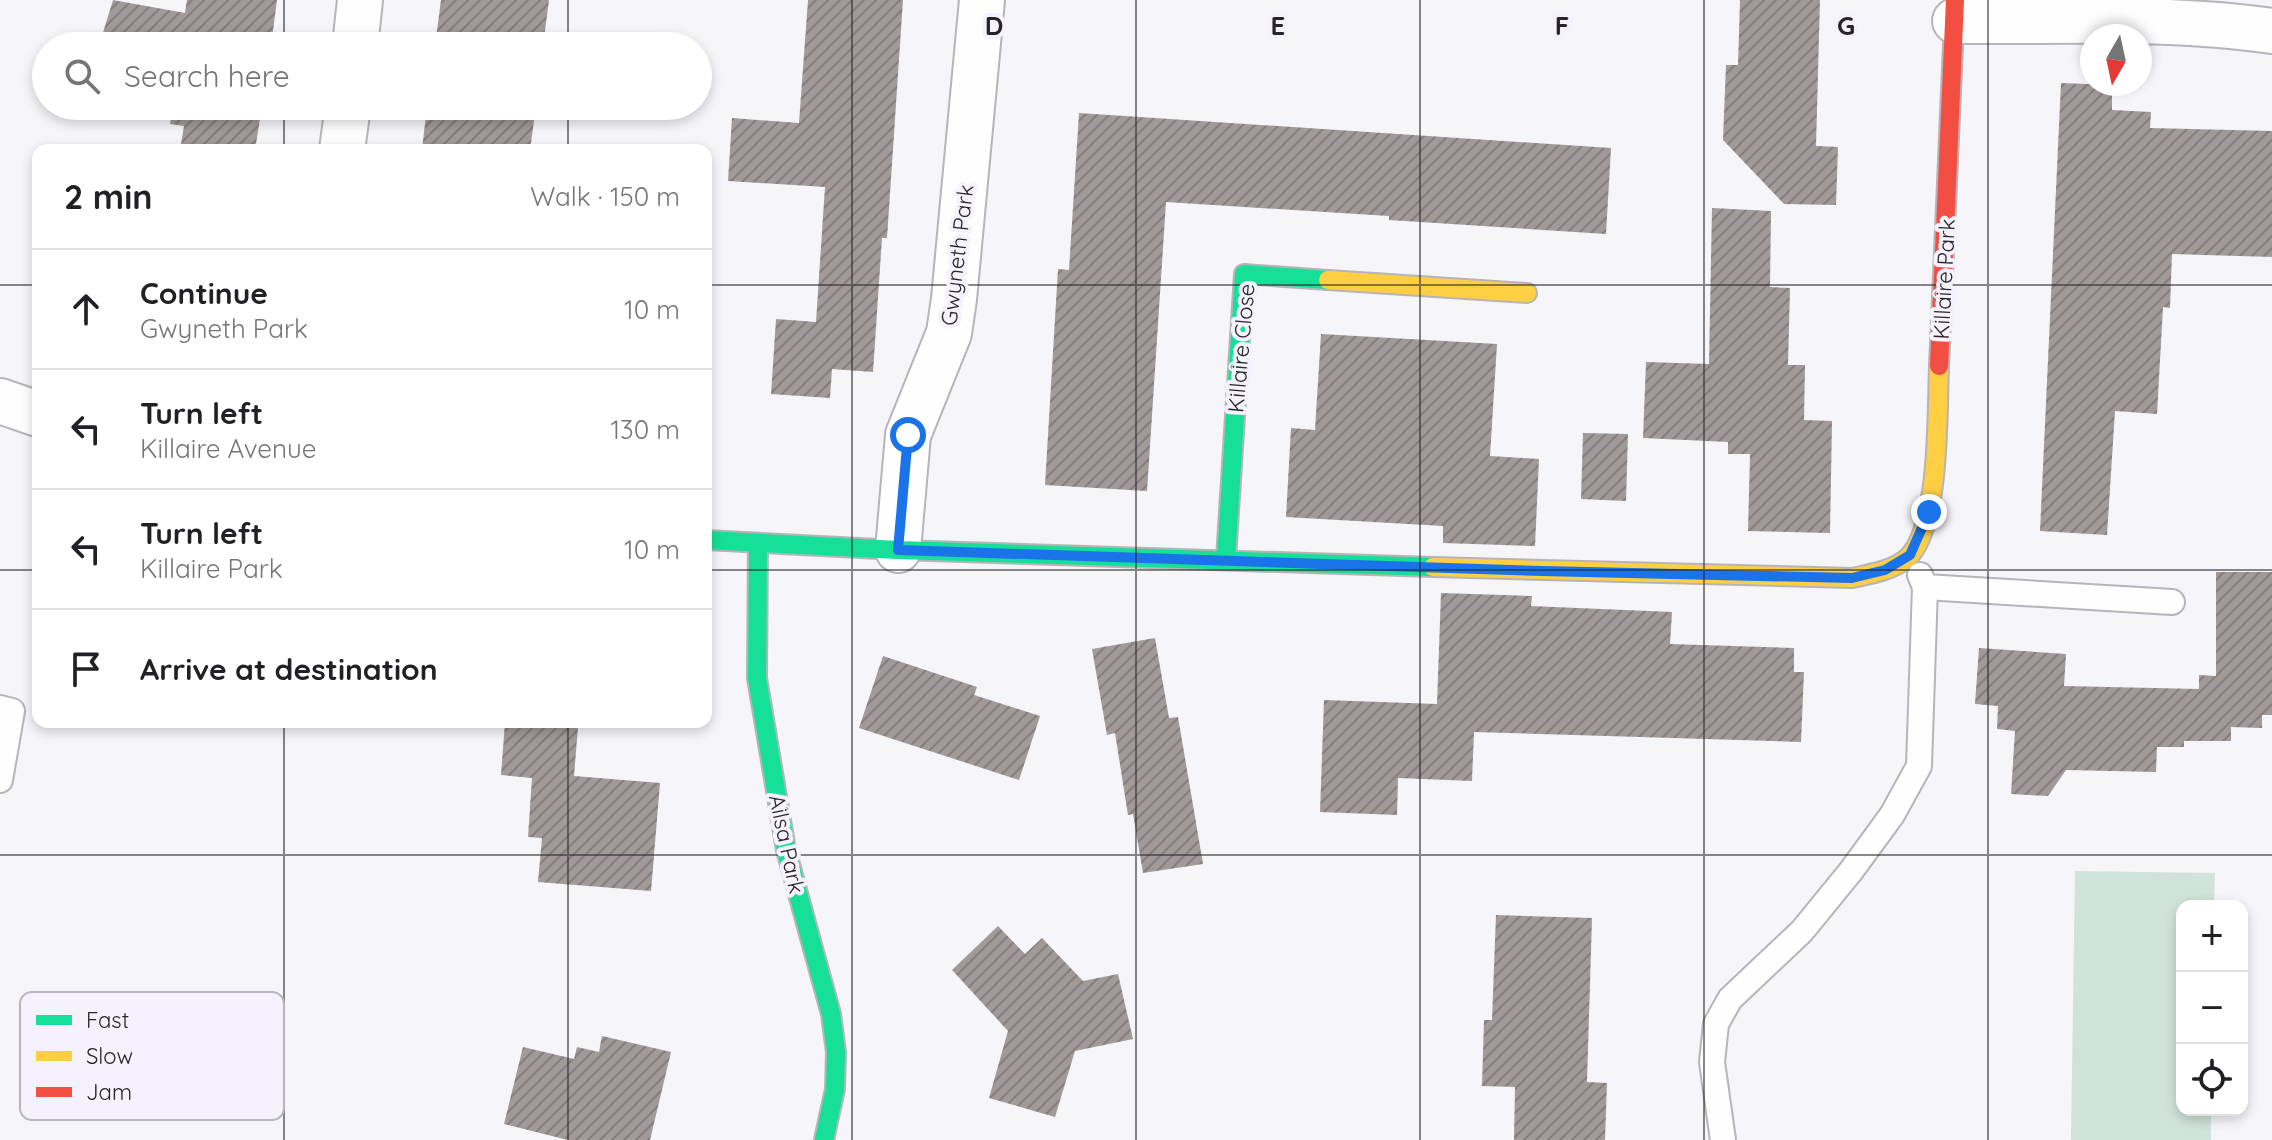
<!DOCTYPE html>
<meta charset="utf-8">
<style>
:root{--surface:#fff;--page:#f2f2f2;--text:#202124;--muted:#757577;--line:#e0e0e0}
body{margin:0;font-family:Quicksand,sans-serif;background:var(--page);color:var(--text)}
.controls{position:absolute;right:24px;bottom:24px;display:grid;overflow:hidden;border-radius:16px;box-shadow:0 4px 12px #0003}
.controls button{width:72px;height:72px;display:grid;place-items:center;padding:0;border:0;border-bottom:2px solid var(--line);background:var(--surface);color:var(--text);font:40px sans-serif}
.compass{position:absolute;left:2080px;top:24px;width:72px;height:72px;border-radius:50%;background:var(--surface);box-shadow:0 4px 12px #0003;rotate:189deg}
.stop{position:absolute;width:24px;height:24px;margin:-18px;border:6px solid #1a73e8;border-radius:50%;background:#fff}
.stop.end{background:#1a73e8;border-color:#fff;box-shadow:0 2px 8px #0008}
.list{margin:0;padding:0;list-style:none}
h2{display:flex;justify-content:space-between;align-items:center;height:104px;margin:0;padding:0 32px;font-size:34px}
h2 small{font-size:26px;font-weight:400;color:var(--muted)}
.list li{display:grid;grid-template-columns:52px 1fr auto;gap:24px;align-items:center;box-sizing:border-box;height:120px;padding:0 32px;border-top:2px solid var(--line)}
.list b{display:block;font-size:30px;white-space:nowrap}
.list p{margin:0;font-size:26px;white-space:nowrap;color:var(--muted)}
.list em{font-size:26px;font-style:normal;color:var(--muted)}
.icon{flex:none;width:44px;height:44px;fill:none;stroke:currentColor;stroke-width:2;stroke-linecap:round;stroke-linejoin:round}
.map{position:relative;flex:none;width:2272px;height:1140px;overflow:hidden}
.search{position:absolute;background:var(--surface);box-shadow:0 4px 12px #0003;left:32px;top:32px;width:680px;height:88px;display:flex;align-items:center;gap:20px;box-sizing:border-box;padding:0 28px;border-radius:44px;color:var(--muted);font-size:30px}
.panel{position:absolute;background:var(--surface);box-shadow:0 4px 12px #0003;left:32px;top:144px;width:680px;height:584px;border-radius:16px}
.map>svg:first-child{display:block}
</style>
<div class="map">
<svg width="2272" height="1140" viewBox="0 0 2272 1140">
<defs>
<pattern id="building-hatch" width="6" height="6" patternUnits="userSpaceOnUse" patternTransform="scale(2)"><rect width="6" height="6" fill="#a19a99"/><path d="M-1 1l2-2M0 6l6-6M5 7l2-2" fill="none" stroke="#837d7d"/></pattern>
</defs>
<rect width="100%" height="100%" fill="#f6f5fa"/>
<polygon fill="#d0e3d8" points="2075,871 2215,873 2214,906 2182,906 2182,1110 2211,1110 2211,1140 2071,1140"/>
<g fill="url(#building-hatch)">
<polygon points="113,0 185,13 187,0 277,0 271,46 99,46"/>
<polygon points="441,0 549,0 543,46 435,46"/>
<polygon points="808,0 903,0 887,238 882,238 873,372 832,369 830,398 771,394 776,319 816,322 825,187 728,181 732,118 799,123"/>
<polygon points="1740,0 1820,0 1816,146 1838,147 1836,205 1784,204 1723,140 1726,65 1738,65"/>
<polygon points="2061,83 2112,85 2112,110 2151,112 2150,128 2272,131 2272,257 2172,254 2170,308 2163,307 2157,414 2115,411 2107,535 2040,531"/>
<polygon points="173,106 262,106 255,150 180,150 184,126 170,124"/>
<polygon points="427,106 536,106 530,150 422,150"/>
<polygon points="1079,113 1611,148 1606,234 1389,220 1389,216 1166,202 1147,491 1045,485 1058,269 1069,270"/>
<polygon points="1712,208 1771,211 1770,287 1790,288 1788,365 1805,365 1804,420 1832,421 1830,533 1748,531 1750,454 1728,454 1728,442 1643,438 1646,362 1709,364"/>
<polygon points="1321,334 1497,344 1490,456 1539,459 1535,546 1443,543 1443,526 1286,517 1291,428 1315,430"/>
<polygon points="1583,433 1628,434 1626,501 1581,499"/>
<polygon points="2216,572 2272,572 2272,715 2262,715 2262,728 2231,727 2231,741 2184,741 2184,747 2157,747 2156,772 2066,770 2048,796 2011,794 2015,731 1997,729 1998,706 1975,704 1979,648 2066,654 2064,686 2199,689 2199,675 2216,676"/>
<polygon points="1441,593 1532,596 1531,606 1672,612 1670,644 1794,648 1794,672 1804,672 1801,742 1474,732 1472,781 1398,778 1397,815 1320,812 1324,700 1437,704"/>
<polygon points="1155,638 1169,718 1178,717 1203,864 1143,873 1133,814 1128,815 1115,733 1107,735 1092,649"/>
<polygon points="883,656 977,687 974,695 1040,716 1019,780 859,728"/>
<polygon points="505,722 578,727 574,776 660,783 651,891 538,882 542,838 528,837 532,778 501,775"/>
<polygon points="1496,915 1592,918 1587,1082 1607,1083 1605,1140 1514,1140 1515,1087 1482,1086 1484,1020 1492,1020"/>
<polygon points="998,926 1025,954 1042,938 1083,981 1118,974 1133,1039 1075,1051 1055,1117 989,1098 1008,1031 952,970"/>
<polygon points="602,1036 671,1052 650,1140 568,1140 504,1124 523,1047 574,1059 577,1047 599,1052"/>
</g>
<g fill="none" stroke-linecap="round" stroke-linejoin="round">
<defs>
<g id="lane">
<polyline points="1920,575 1925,587 2172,602"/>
<polyline points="0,708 12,711 0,780"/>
<polyline points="1723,1140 1712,1062 1716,1024 1730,999 1802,931 1851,871 1892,815 1919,766 1925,587"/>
</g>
<g id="street">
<path d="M1955,21c105,1 213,-5 317,10"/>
<polyline points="355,46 360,0"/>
<polyline points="342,150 348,106"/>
<polyline points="0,401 38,414"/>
<polyline points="898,550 908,435 949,333 954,299 982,0"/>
</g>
<g id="fast">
<polyline points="706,540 898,550 1433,567"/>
<polyline points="758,543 757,678 786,850 831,1014 836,1052 835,1089 824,1140"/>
<polyline points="1226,559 1244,274 1328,280"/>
</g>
<g id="slow">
<polyline points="1328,280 1527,293"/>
<path d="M1433,567l419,11c18,-4 38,-7 53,-18 36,-28 32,-150 34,-194"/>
</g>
<polyline id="jam" points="1939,366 1955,0"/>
</defs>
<use href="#lane" stroke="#b6b4b9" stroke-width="28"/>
<use href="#street" stroke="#b6b4b9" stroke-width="48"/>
<use href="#fast" stroke="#b6b4b9" stroke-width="22"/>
<use href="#slow" stroke="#b6b4b9" stroke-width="22"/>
<use href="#jam" stroke="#b6b4b9" stroke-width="22"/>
<use href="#lane" stroke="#fefefe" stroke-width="24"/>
<use href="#street" stroke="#fefefe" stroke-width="44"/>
<use href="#fast" stroke="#16e098" stroke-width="18"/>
<use href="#slow" stroke="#ffcf43" stroke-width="18"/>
<use href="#jam" stroke="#f24e42" stroke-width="18"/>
</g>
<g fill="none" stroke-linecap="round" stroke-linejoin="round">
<polyline stroke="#1a73e8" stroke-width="10" points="908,435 898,550 1542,571 1852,578 1885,570 1910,555 1929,512"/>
</g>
<path fill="none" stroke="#262429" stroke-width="2" stroke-opacity="0.55" d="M284,0v46M568,0v46M852,0v1140M1136,0v1140M1420,0v1140M1704,0v1140M1988,0v1140M284,106v44M568,106v44M0,285h38M706,285h1566M0,570h38M706,570h1566M284,722v418M568,722v418M0,855h2272"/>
<g text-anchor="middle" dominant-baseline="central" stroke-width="8" stroke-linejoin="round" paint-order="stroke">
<g font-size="22" fill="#262429" stroke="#f5f2fd">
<text transform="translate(957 255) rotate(-83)">Gwyneth Park</text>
<text transform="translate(1944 279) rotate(-87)">Killaire Park</text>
<text transform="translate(1241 348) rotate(-85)">Killaire Close</text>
<text transform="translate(787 844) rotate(78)">Ailsa Park</text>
</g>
</g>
<rect x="20" y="992" width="264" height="128" rx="12" fill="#f5f2fd" stroke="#b7b4bd" stroke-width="2"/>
<rect x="36" y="1015" width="36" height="10" fill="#16e098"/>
<rect x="36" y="1051" width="36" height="10" fill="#ffcf43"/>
<rect x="36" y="1087" width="36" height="10" fill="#f24e42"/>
<g font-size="22" fill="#262429">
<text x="86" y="1028">Fast</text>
<text x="86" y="1064">Slow</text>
<text x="86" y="1100">Jam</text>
</g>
<g font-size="26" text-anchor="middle" font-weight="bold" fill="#262429" stroke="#f5f2fd" stroke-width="8" stroke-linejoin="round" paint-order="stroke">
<text x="994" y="35">D</text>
<text x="1278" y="35">E</text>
<text x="1562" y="35">F</text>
<text x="1846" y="35">G</text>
</g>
</svg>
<div class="controls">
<button>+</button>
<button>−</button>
<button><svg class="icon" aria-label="locate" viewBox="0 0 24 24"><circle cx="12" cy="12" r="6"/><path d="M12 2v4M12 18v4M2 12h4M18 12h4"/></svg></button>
</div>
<svg class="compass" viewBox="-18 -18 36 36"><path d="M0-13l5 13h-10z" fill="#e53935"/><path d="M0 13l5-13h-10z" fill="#757577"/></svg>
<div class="stop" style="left:908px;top:435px"></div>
<div class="stop end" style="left:1929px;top:512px"></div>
<div class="search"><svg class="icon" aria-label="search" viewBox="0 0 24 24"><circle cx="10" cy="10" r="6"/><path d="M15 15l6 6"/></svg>Search here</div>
<section class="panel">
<h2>2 min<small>Walk · 150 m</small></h2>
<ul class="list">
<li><svg class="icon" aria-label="ahead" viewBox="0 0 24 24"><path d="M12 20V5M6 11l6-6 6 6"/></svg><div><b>Continue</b><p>Gwyneth Park</p></div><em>10 m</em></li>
<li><svg class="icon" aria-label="left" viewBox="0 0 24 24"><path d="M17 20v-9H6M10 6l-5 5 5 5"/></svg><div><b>Turn left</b><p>Killaire Avenue</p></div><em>130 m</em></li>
<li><svg class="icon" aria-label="left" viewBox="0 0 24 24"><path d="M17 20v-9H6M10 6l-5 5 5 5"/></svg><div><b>Turn left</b><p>Killaire Park</p></div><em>10 m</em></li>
<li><svg class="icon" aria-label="arrive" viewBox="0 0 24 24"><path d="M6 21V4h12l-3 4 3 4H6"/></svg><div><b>Arrive at destination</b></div></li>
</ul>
</section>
</div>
